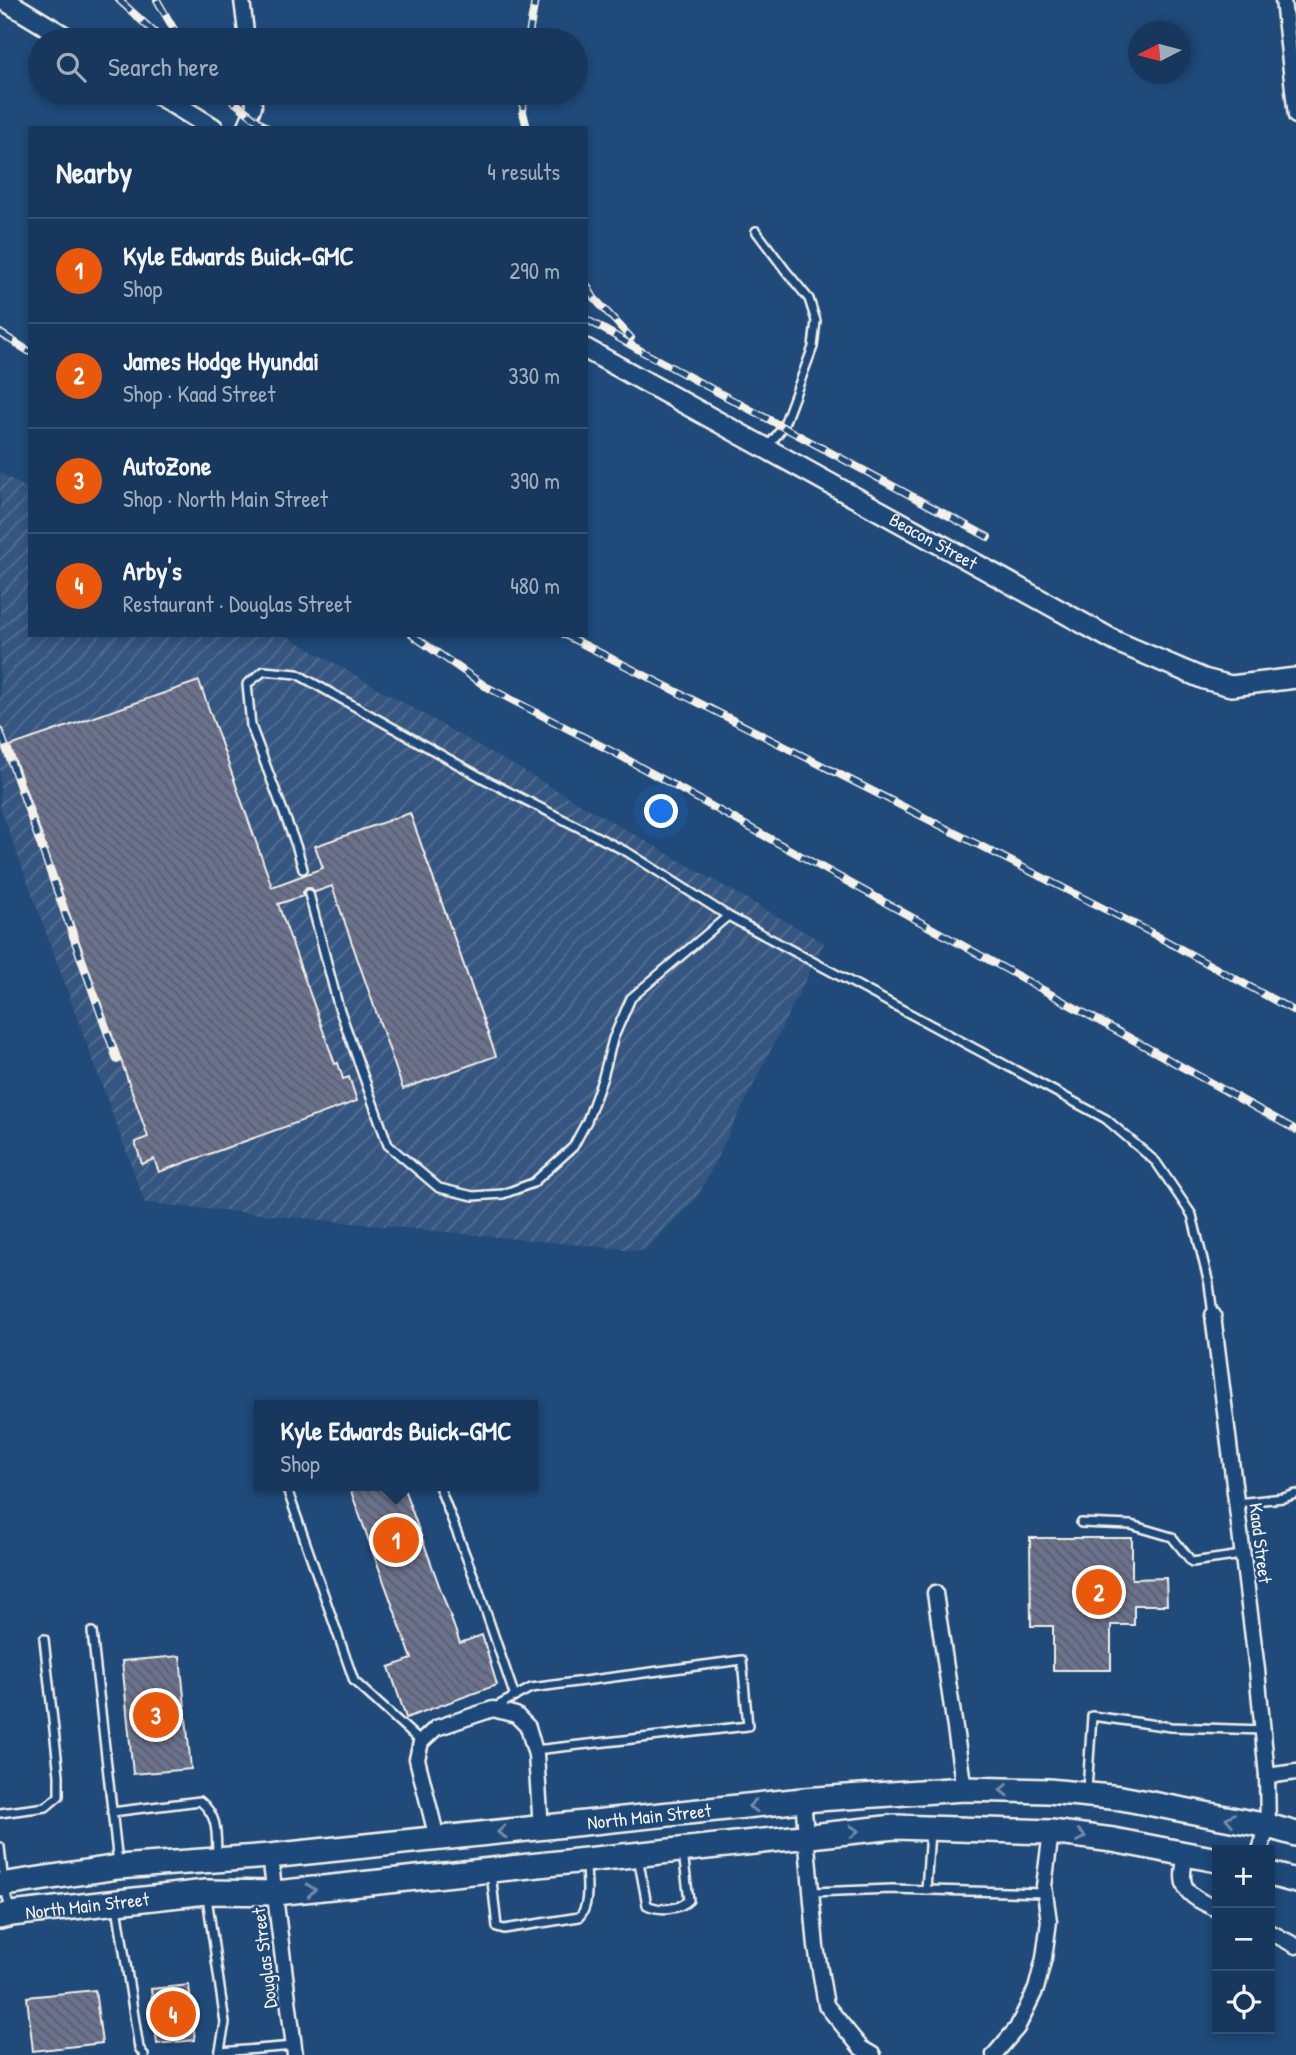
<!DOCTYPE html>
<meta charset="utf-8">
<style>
:root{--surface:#17385c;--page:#203f62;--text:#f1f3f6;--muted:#9eacbb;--line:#365272;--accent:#ea580c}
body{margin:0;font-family:"Patrick Hand",sans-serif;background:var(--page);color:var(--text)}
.controls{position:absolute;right:21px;bottom:21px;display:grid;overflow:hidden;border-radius:0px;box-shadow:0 4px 10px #0003}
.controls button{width:63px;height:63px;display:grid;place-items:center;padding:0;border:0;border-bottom:2px solid var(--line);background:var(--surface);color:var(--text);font:35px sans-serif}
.compass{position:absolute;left:1128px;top:21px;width:63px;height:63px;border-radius:50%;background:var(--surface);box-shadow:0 4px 10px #0003;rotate:264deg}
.you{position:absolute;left:662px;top:812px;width:24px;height:24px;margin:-18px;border:5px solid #fff;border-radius:50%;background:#1a73e8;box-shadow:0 0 0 10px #1a73e833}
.badge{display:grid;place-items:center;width:46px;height:46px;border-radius:50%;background:var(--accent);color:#fff;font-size:23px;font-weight:700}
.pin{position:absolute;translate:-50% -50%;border:4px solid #fff;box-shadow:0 2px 7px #0006}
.popup{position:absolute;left:254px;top:1400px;width:284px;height:91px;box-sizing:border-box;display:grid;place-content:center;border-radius:0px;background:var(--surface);filter:drop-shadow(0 2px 5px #0005);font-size:23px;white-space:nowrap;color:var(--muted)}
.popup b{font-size:26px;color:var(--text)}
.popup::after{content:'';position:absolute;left:50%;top:100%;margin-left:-14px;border:14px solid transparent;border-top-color:var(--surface)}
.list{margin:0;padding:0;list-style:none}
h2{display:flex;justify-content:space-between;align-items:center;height:91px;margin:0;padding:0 28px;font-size:30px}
h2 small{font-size:23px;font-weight:400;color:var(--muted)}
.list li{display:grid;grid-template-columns:46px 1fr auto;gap:21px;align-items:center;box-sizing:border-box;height:105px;padding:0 28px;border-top:2px solid var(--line)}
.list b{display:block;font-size:26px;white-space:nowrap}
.list p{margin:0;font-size:23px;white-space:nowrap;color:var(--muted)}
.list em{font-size:23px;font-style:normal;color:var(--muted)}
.icon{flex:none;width:38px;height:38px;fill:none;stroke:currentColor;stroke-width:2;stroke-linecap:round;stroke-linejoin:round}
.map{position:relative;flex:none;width:1296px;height:2055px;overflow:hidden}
.search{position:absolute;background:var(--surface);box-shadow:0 4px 10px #0003;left:28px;top:28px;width:560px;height:77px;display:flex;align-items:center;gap:18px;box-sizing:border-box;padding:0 24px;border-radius:38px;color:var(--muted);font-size:26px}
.panel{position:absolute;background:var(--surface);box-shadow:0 4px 10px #0003;left:28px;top:126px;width:560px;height:511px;border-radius:0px}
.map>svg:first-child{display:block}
</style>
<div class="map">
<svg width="1296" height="2055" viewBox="0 0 1296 2055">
<defs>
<pattern id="industrial-furrows" width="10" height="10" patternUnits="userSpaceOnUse" patternTransform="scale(1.75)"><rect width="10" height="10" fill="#365680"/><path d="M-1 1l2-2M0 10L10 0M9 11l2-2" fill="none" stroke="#546f92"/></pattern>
<pattern id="building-back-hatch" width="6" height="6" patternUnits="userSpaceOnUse" patternTransform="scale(1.75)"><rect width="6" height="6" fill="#6b728d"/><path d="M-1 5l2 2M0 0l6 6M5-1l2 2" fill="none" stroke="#5a5d6a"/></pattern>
</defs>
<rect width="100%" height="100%" fill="#1f4a7a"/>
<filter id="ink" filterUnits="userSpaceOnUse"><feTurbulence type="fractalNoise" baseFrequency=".0143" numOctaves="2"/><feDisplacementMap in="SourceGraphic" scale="14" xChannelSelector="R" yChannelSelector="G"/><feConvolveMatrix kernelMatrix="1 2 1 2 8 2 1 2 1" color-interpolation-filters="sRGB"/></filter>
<g filter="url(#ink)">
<polygon fill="url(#industrial-furrows)" points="0,473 30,490 30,635 285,635 824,943 697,1198 644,1251 145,1203 0,807"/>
<g fill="url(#building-back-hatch)" stroke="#f4f1e8" stroke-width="2">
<polygon points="199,681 272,887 323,868 315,846 410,813 496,1056 403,1089 332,886 315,892 311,888 307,888 303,892 303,896 278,904 335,1064 338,1063 343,1079 349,1077 357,1101 159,1172 154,1159 142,1164 135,1142 148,1137 10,746"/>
<polygon points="349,1486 403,1486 460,1643 482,1635 497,1685 406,1718 389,1667 412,1659"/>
<polygon points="1030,1538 1132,1538 1132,1579 1166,1578 1167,1605 1134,1605 1134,1625 1111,1625 1111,1670 1053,1670 1053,1626 1031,1626"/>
<polygon points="180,1656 191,1769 133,1774 122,1661"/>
<polygon points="189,1985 195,2040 157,2044 151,1989"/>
<polygon points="95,1990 102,2043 33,2051 27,1997"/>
</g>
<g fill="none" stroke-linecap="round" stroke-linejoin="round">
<defs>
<g id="service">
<polyline points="756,231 786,271 809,299 816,321 813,347 783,427 767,448"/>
<polyline points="303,869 297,848 251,726 247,684 264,671 297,674 486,780 629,853 728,916 631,998 613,1039 603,1077 587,1121 573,1147 533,1183 503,1194 473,1196 439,1188 388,1145 338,1005 309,894"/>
<polyline points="728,916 1106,1119 1156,1162 1192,1215 1209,1284 1213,1315"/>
<polyline points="286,1486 354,1681 421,1742"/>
<polyline points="439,1486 475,1580 515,1697"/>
<polyline points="1237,1503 1283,1498 1296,1494"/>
<polyline points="1081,1523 1131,1525 1172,1537 1192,1562 1242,1555"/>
<polyline points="92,1632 118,1863"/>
<polyline points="495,1707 531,1688 742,1660 748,1726 535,1750"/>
<polyline points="1087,1790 1092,1716 1171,1727 1263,1730"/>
<path d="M112,1812l88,-11c19,16 16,32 17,55"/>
<polyline points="0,1813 46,1807 59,1796 59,1775 44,1639"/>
<polyline points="0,1847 4,1884 10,1910"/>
<path d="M638,1857l9,48c12,6 32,5 42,-5l-6,-47"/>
<path d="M491,1872l6,55 7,2 75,-12c12,-11 7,-38 7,-53"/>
<polyline points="926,1890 930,1831"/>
<polyline points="812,1892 892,1889 1045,1893"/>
<polyline points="207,1897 225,2023 219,2055"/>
<polyline points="117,1906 139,2048 144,2055"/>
<polyline points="220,2052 294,2046"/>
</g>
<g id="minor">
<polyline points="242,0 247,40"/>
<polyline points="1283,0 1296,116"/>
<polyline points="245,128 254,106 253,93"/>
<polyline points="1213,1315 1257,1670 1267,1776 1268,1826 1260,1850"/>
<polyline points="935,1593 964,1789"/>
<polyline points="1267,1776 1296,1772"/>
<polyline points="803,1800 816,1947 826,2005 861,2048 873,2055"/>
<polyline points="437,1838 417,1759 421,1742 436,1728 493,1709 516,1715 528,1727 536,1755 541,1829"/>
<path d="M1187,1854c-11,34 0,42 30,55"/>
<polyline points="270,1856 295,2055"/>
<polyline points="1270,1932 1296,1946"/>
<polyline points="994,2055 1017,2028 1036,1989 1044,1958 1049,1921 1044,1886 1051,1832"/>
</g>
<g id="tertiary">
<polyline points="4,0 70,40"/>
<polyline points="156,93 213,128"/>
<path id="s1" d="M586,349l531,293 87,37 27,7 65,-8"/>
</g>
<g id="primary">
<polyline points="1270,1874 1296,1881"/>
<path id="s2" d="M0,1885l118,-18 152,-11 533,-56 161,-11 84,2 73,7 147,28 28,8"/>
<path id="s3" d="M0,1917l11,-3 195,-22 70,1 619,-66 156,5 62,8 104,20"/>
</g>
</defs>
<use href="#service" stroke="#f4f1e8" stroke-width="12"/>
<use href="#minor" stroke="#f4f1e8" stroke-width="19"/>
<use href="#tertiary" stroke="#f4f1e8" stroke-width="24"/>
<use href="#primary" stroke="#f4f1e8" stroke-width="28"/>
<use href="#service" stroke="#1f4a7a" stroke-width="7"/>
<use href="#minor" stroke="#1f4a7a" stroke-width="14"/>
<use href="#tertiary" stroke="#1f4a7a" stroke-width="19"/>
<use href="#primary" stroke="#1f4a7a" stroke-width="23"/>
<defs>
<g id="rail">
<polyline points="119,0 163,40"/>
<polyline points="157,0 180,40"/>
<polyline points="528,40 535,0"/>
<polyline points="223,93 267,128"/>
<polyline points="524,93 523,112 527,128"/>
<polyline points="586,284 594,298 631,338"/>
<polyline points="586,319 643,352 988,537"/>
<polyline points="0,333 30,352"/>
<polyline points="412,635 485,686 617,754 1296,1130"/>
<polyline points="565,635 1146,930 1296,1012"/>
<polyline points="0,731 117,1060"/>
</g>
</defs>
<use href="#rail" stroke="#f4f1e8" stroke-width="8"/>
<use href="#rail" stroke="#1f4a7a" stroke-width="5" stroke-dasharray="16" stroke-linecap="butt"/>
</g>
<defs><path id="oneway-chevron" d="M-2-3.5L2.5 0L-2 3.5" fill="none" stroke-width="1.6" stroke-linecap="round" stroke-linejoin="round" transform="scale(1.75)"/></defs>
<g stroke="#748da6">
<use href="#oneway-chevron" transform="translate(1004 1790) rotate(-179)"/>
<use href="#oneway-chevron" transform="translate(753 1806) rotate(174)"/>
<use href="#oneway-chevron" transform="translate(1230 1819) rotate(-169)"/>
<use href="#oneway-chevron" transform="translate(854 1831) rotate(-5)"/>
<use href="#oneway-chevron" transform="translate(502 1832) rotate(175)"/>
<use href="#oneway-chevron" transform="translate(1081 1836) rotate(8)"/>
<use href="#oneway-chevron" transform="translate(311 1890) rotate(-6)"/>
</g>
</g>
<g text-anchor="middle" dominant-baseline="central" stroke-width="5" stroke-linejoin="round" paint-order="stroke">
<g font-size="19" fill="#f4f1e8" stroke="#1f4a7a">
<text stroke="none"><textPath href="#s1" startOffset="397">Beacon Street</textPath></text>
<text transform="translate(1261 1543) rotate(83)">Kaad Street</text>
<text stroke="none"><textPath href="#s2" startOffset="653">North Main Street</textPath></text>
<text stroke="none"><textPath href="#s3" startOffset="88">North Main Street</textPath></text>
<text transform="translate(264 1958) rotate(-97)">Douglas Street</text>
</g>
</g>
</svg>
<div class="controls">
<button>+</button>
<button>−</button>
<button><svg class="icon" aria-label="locate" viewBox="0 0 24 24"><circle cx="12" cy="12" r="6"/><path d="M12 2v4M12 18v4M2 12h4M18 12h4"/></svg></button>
</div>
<svg class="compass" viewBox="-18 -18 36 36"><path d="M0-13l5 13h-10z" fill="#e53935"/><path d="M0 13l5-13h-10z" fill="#9eacbb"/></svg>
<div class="you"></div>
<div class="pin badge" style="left:396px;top:1540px">1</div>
<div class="popup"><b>Kyle Edwards Buick-GMC</b>Shop</div>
<div class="pin badge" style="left:1099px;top:1592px">2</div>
<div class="pin badge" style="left:156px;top:1715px">3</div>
<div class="pin badge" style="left:173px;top:2014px">4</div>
<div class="search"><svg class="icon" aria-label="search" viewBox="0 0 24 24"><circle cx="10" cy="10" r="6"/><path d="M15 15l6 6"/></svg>Search here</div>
<section class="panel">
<h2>Nearby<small>4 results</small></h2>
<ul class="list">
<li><span class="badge">1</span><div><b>Kyle Edwards Buick-GMC</b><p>Shop</p></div><em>290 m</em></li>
<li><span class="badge">2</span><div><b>James Hodge Hyundai</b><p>Shop · Kaad Street</p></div><em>330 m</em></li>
<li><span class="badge">3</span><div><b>AutoZone</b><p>Shop · North Main Street</p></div><em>390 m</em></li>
<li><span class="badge">4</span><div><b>Arby's</b><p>Restaurant · Douglas Street</p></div><em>480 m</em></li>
</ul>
</section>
</div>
